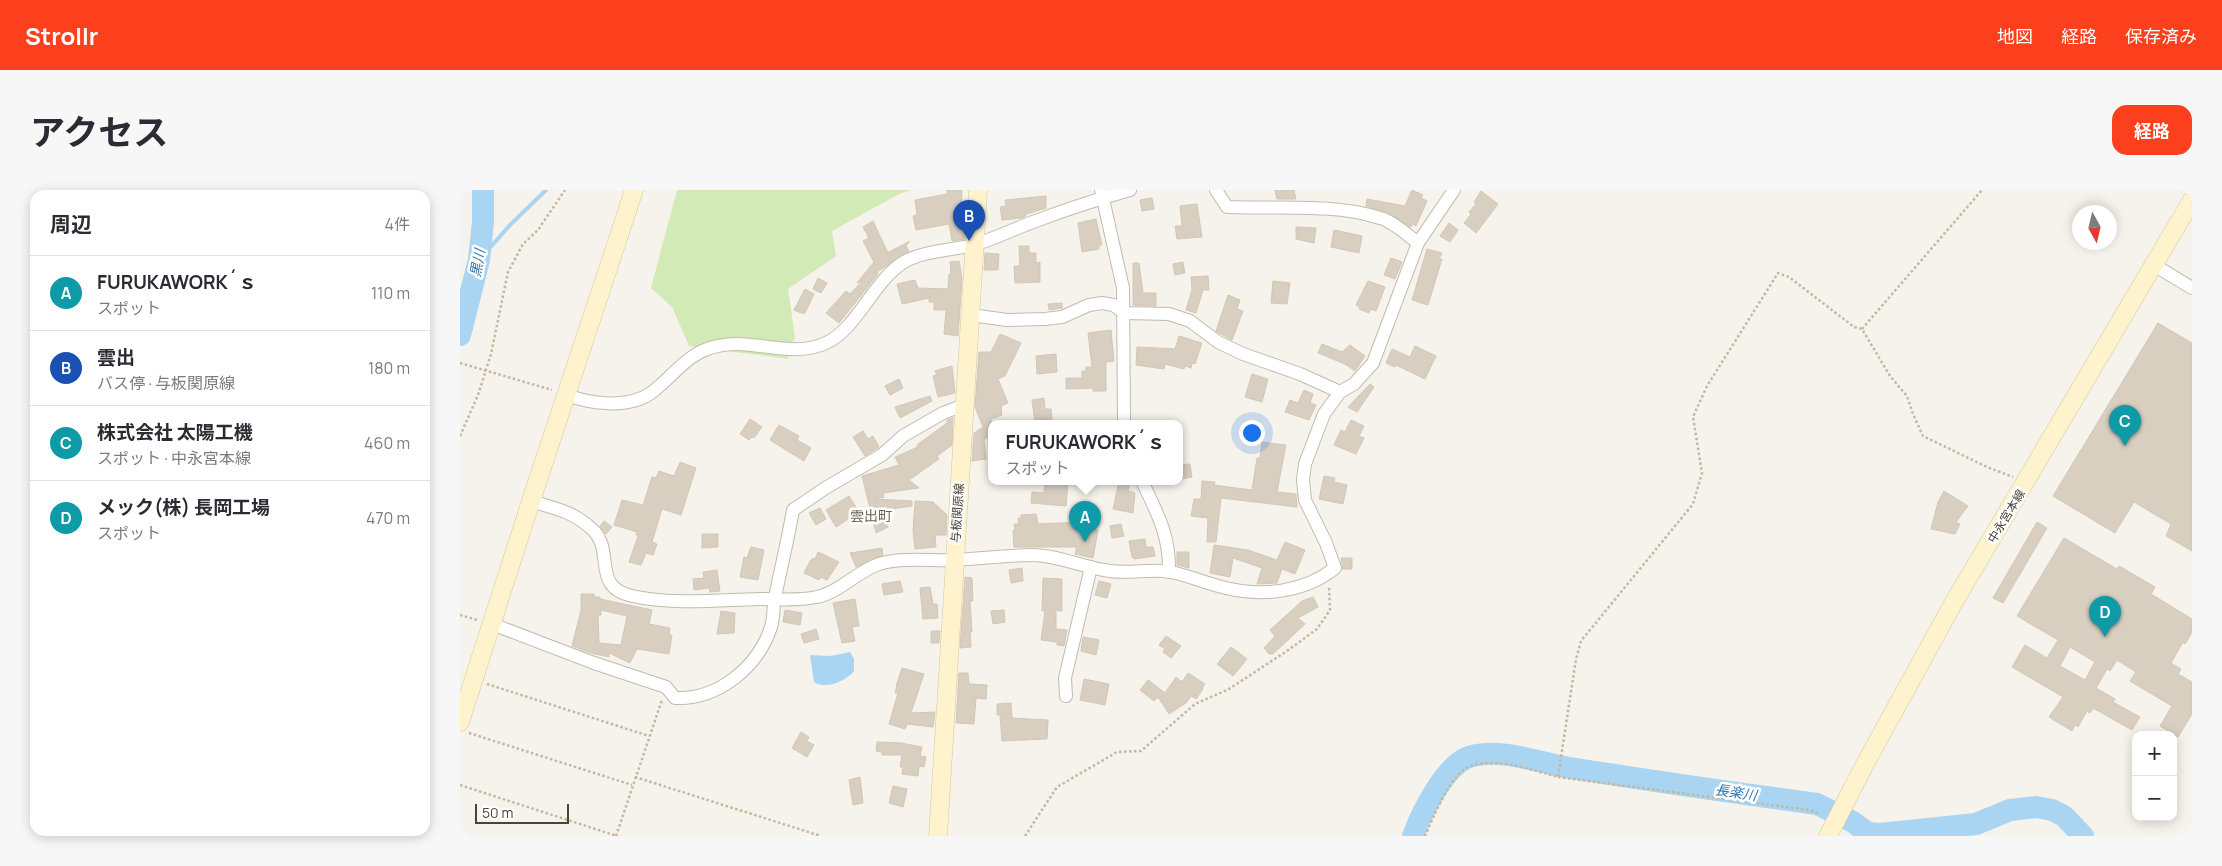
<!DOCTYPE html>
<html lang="ja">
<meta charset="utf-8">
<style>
:root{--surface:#fff;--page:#f7f7f7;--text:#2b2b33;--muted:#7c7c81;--line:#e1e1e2;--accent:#fc3f1d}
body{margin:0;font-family:Manrope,"Noto Sans JP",sans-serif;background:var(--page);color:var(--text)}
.controls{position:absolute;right:15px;bottom:15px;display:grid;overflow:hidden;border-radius:10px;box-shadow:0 2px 12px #0003}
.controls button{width:45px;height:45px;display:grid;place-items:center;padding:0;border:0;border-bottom:1px solid var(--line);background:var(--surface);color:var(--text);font:25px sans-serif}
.compass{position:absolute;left:1612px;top:15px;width:45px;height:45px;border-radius:50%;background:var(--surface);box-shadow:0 2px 12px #0003;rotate:172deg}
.scale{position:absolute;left:15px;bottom:12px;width:94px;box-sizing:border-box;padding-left:5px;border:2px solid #4b4439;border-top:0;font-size:14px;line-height:18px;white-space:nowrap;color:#4b4439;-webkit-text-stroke:4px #fff;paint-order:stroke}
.you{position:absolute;left:791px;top:242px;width:18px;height:18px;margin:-12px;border:4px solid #fff;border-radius:50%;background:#1a73e8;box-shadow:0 0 0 8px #1a73e833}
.badge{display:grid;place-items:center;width:32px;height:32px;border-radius:50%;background:var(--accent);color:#fff;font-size:16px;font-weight:700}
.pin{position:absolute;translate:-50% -41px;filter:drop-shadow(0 1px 2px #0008)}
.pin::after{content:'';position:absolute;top:26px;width:18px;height:15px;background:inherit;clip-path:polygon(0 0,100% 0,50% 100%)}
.popup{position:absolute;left:528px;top:230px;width:195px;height:65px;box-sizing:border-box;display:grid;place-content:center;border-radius:10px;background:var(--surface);filter:drop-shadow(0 1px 4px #0005);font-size:16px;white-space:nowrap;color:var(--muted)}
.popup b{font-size:19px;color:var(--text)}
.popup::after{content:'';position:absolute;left:50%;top:100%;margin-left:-10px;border:10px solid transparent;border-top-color:var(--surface)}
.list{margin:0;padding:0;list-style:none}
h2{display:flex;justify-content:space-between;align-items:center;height:65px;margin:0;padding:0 20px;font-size:21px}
h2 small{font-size:16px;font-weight:400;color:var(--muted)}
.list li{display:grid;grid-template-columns:32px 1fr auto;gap:15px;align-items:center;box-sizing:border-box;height:75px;padding:0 20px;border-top:1px solid var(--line)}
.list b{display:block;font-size:19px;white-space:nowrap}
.list p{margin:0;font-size:16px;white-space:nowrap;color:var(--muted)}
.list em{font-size:16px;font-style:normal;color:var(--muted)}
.map{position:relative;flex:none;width:1732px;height:646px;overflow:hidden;border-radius:15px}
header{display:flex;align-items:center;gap:30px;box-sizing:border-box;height:70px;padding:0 25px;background:var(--accent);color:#fff}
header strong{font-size:24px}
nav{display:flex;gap:28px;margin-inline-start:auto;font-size:18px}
.intro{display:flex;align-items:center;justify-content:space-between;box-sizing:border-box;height:120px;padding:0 30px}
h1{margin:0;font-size:35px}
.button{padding:12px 22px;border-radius:15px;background:var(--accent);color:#fff;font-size:18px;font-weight:700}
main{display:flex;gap:30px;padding:0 30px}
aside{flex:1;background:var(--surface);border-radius:15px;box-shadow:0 2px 12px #0003}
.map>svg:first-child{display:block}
</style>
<header>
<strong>Strollr</strong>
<nav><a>地図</a><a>経路</a><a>保存済み</a></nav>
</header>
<div class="intro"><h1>アクセス</h1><a class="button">経路</a></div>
<main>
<aside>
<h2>周辺<small>4件</small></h2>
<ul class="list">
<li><span class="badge" style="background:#0f9aa8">A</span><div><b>FURUKAWORK´ｓ</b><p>スポット</p></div><em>110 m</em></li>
<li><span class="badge" style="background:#1a4fb4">B</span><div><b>雲出</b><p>バス停 · 与板関原線</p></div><em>180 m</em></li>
<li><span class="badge" style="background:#0f9aa8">C</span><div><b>株式会社 太陽工機</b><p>スポット · 中永宮本線</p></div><em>460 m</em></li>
<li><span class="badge" style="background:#0f9aa8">D</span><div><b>メック(株) 長岡工場</b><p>スポット</p></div><em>470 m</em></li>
</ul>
</aside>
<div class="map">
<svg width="1732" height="646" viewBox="0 0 1732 646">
<rect width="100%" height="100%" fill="#f6f3ec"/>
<polygon fill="#d2eab5" points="217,0 451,0 439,4 372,41 376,66 328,99 335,147 328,169 229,156 212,117 191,98"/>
<path fill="#a9d4f2" d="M390,462l4,7v12c-8,10 -28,19 -40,11l-4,-27 21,1z"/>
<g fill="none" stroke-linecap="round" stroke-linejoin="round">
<polyline stroke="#a9d4f2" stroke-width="4" points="19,70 49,36 86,0"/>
<g stroke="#a9d4f2" stroke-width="22">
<polyline points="0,145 19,70 23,32 23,0"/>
<path d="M953,646c8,-22 32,-71 56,-79 31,-10 70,6 101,11 82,13 165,25 247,36l36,18 15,11 12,1 96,-10 34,-14 26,-3 16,3 12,6 19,20"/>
</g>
</g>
<g fill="#d8cfc1" stroke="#d3c7b4" fill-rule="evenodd">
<polygon points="487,0 502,0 501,24 506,24 504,49 492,51 489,34 456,40 453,26 457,25 455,10 487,4"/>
<polygon points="815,0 834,0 836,9 817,9"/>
<polygon points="952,0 963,5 961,8 967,11 956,36 952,34 951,37 929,23 906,16 907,9 945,16"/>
<polygon points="1021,1 1038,14 1016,43 1004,33 1011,24 1009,22 1016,14 1014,12"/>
<polygon points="586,6 586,18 566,24 566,26 562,28 542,30 540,17 546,16 545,10"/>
<polygon points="692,8 694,19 682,21 680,10"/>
<polygon points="737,14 742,47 717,49 715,36 722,36 720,16"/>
<polygon points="636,29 642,55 639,55 639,59 622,62 618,33"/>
<polygon points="413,31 427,61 429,62 450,51 446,56 449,61 417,82 418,84 379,133 366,123 386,101 390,104 403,90 397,93 414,72 403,51 409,48 403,37"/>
<polygon points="989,33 998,40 990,52 980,46"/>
<polygon points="836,37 856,38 854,53 836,49"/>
<polygon points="874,40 902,46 899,63 871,57"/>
<polygon points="559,56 569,56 569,63 576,63 576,73 580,72 580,92 555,93 554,76 560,76"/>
<polygon points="967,59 982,63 979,69 982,69 968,115 952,110"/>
<polygon points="525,63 539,64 538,80 524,80"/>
<polygon points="931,68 942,72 935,89 924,85"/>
<polygon points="499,71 502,88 498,146 484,144 486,120 474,120 474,112 469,112 469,108 442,114 437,94 455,90 458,98 488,99 489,84 491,85 490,72"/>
<polygon points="723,72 725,83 715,85 713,74"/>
<polygon points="673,73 679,73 683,103 696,103 696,116 673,115"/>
<polygon points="748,86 749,100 743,100 736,123 726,120 732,100 731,87"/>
<polygon points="358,88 367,93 361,103 353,99"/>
<polygon points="813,91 830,93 827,114 811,113"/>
<polygon points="908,91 925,97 916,121 910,119 909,123 899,119 900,117 896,115"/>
<polygon points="345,99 354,104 345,123 341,123 334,120"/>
<polygon points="768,105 780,110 777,119 783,121 772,150 756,141"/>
<polygon points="602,113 602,118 589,120 588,114"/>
<polygon points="1698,133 1732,153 1732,361 1706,346 1711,334 1674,312 1655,343 1593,306"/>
<polygon points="651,140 654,171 646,172 646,201 633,201 633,198 606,199 606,188 622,188 622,181 626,181 626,177 632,177 628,143"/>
<polygon points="540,144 561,153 545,186 538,189 548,213 541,216 542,225 531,229 531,256 527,247 524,250 526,269 512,271 514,243 523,237 515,217 519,162 531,162"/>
<polygon points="719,146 742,153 735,174 732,173 731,178 725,176 724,179 705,174 704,179 676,175 677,157 715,159"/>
<polygon points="862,154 882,162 890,155 905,166 895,181 885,174 858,163"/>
<polygon points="955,156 976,166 965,189 936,175 935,177 926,173 932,159 950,167"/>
<polygon points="596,164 597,182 577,184 576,166"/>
<polygon points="492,176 495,203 478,207 473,186 477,185 475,181"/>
<polygon points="792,184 808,189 802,212 785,207"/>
<polygon points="439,189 443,198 430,205 425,196"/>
<polygon points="910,194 914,197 897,222 888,217"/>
<polygon points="844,200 853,204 850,213 856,215 849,230 825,222 830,210 838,213"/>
<polygon points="470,206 472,211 440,228 435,217"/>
<polygon points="584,208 585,219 591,219 592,233 575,233 572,210"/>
<polygon points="493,228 492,255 477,266 479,269 449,290 459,298 423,303 424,307 414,309 452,311 452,316 432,319 433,322 421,326 428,337 416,343 402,286 439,275 435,267 458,257 457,255 487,233 487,230"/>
<polygon points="290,229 302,237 294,248 292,247 289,250 280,244"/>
<polygon points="891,230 904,236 899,246 904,248 896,264 874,255 881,240 885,242"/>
<polygon points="319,235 339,246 337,250 351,258 344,271 310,250"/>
<polygon points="403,241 408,249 413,246 419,257 405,266 393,247"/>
<polygon points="802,252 826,255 817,302 836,304 837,317 761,308 756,352 747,352 748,328 731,326 734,309 741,309 742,291 755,292 754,295 761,296 792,300 797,268 800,268"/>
<polygon points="220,272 236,278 221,325 202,319 192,352 197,354 193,365 186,363 181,375 169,372 178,346 176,345 177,342 154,335 162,310 183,315 192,287 196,288 199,281 214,286"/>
<polygon points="730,274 732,287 721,289 719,275"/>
<polygon points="864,286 875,288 874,292 887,295 883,314 859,309"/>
<polygon points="585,291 608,291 606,316 571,313 572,302 584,303"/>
<polygon points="659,291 670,291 668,301 675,303 673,323 653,319"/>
<polygon points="1484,301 1508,316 1496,332 1500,334 1495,344 1471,339 1478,312"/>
<polygon points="389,306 399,322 376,337 366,320"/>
<polygon points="455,311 473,312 487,325 486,345 475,345 476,357 455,359 453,341"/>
<polygon points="360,318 366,329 356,335 349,323"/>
<polygon points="576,324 578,334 623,332 623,337 638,340 633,368 615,364 617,357 554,357 553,340 555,340 554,334 559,334 558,328 561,328 561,325"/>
<polygon points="144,331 152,337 146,344 140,336"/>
<polygon points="1577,332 1587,338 1543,413 1533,408"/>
<polygon points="661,334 664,346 652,348 650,336"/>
<polygon points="242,344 258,344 258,357 242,358"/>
<path d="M1604,348l53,31 2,-3 36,21 -4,7 41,25v13l-7,12 -2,-2 -12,21 10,6 -3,5 14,8v32l-14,23 -18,-11 12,-20 -42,-25 6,-9 -19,-12 -7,11 -3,-2 -11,19 19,11 -2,3 27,15 -8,13 -39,-22 -3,5 -3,-2 -9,16 -3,-2 -3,6 -23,-14 14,-20 -51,-30 13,-22 22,13 11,-18 -41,-24zM1610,457l25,15 -10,18 -25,-14z"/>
<polygon points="685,349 686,357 693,357 695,366 674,369 672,367 669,351"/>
<polygon points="825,352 845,360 835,384 822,379 817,393 797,394 802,378 773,368 770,387 750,383 754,355 788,360 817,370"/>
<polygon points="291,357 304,360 298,390 280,387 284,367 287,368"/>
<polygon points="422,358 423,365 396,377 390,363"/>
<polygon points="358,362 379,372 367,390 361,387 359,390 344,383 350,371 353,368 355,369"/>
<polygon points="717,362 729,362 729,378 717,375"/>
<polygon points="881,368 892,368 892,379 883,379"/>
<polygon points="562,378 563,391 551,393 549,380"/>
<polygon points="257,380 260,401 250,402 249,398 234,400 233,389 244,388 243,382"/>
<polygon points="505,387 512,388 513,411 510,411 512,442 510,442 511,457 500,458"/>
<polygon points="583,388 602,389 602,421 596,420 596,439 607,440 604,456 597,455 597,452 581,450 585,421 582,421"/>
<polygon points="440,391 443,402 424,405 422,394"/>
<polygon points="639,391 651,394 647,408 635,405"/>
<polygon points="470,397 473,414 477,414 478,428 463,429 460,398"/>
<path d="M121,404h13v3h6v2l52,11 -3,14 21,4 -1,7h3l-3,19 -32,-5 -7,14 -21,-10v4l-18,-4 -19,-7 9,-36zM141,420l26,6 -6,29 -22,-2 -1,-28h3z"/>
<polygon points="853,407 858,417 838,428 845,434 813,464 809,464 804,458 815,446 810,440 842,411"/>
<polygon points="395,409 399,436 392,437 395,451 382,453 373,413"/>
<polygon points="325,420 342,423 340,435 323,432"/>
<polygon points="544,420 545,432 533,434 531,421"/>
<polygon points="261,421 275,423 274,443 257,444"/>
<polygon points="356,439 359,449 344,453 341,444"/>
<polygon points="471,441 480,441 479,453 471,453"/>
<polygon points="706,446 721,456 711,468 703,462 705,459 699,455"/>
<polygon points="623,447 639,450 636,465 621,461"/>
<polygon points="771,457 787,469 773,486 757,474"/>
<polygon points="442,478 464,484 451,523 475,522 473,537 447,534 445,539 429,534 438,503 435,503 437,496 436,496"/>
<polygon points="499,483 508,483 509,494 527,495 526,509 516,508 514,534 496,533"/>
<polygon points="728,483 745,494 742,498 743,499 736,509 731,506 726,513 709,524 698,507 694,511 680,500 688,490 705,503 716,487 722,492"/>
<polygon points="624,489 649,494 645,515 620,510"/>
<polygon points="551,513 552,528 588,530 587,549 542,551 540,525 537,525 537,514"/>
<polygon points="341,542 349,547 347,551 354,555 347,567 332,558"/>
<polygon points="417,552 441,553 462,557 460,566 466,567 464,577 459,576 458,586 442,584 443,577 440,577 442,565 422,565 422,562 416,561"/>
<polygon points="400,587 403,613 393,615 389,590"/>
<polygon points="433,596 447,599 443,617 429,613"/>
</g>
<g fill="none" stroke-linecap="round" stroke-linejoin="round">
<defs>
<g id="street">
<polyline points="641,0 663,98 664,233"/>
<path d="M756,0l11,17c48,2 106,-4 153,11 14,4 26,16 38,25"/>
<polyline points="1694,75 1732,98"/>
<polyline points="511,125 547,130 585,129 602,127 629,115 642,113 653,115 665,123 709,124 730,131 758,152 783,164 840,184 880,202"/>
<path d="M107,205c24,9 61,14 84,-2 22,-16 37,-42 67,-47 36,-8 73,13 108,-3 31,-14 48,-63 78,-81 18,-11 49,-12 69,-17 21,-6 41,-16 60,-23 32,-12 65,-23 97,-32"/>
<path d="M682,291c15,32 28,54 27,91"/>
<path d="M71,311c25,8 42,10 62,29 22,22 -2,57 39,66 41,9 86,4 127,3 19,0 39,2 58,-2 23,-5 39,-25 62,-33 23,-7 50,-3 74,-4 26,-1 53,-5 79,-5 26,0 52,13 78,16 20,3 42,-3 61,1 19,4 37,12 55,16 37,9 79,4 109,-20l-9,-25 -21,-43 -2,-20 2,-16 19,-50 16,-22 14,-8 19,-21 45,-120 36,-53"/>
<path d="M32,434l102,39 72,24 9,11c43,2 83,-31 96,-71 3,-9 2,-21 4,-30 6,-29 13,-58 18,-87l34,-23 55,-32 21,-19 40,-23 21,-8"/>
<polyline points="606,506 605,488 631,377"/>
</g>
<g id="secondary">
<polyline points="0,532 71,311 174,0"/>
<polyline points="478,646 518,0"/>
<polyline points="1368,646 1405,574 1494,412 1732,10"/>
</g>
</defs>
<use href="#street" stroke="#c2bbae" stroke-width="14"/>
<use href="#secondary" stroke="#d6c79b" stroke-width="19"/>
<g stroke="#c4b79f" stroke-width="2.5" stroke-dasharray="2.5 2.5" stroke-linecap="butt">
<polyline points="1402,139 1522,0"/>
<polyline points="0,173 92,200"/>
<polyline points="0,246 18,205 31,164 48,82 63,54 78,40 105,0"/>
<polyline points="0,425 18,430"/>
<polyline points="27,494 189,546"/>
<polyline points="9,543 172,595"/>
<polyline points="175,587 361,646"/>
<polyline points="1098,587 1349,620 1360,624"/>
<polyline points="0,595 157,646"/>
<polyline points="156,646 202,510"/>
<polyline points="565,646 597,597 657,562 681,561 735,514 769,499 827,461 857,439 870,420 869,397"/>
<path d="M965,646c8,-18 26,-64 46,-70 28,-9 60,4 87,11l18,-118 5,-18 112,-137 9,-31 -9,-56 14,-31 71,-113 11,4 65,50 8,2 28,47 17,20 6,18 10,22 64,31 26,10"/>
</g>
<use href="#street" stroke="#fff" stroke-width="12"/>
<use href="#secondary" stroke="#fff3cd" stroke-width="18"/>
</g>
<g text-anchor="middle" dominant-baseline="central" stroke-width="5" stroke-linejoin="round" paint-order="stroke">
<g font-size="12" fill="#4b4439" stroke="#fff">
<text transform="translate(497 323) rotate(-86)">与板関原線</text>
<text transform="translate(1546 326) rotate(-59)">中永宮本線</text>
</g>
<g font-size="14" font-style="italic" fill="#2e7ab2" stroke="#fff">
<text transform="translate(17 73) rotate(-80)">黒川</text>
<text transform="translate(1276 602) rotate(9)">長楽川</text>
</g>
<g font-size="14" fill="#6e6250" stroke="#fff">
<text x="411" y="325">雲出町</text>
</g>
</g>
</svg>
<div class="controls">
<button>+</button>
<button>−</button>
</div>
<svg class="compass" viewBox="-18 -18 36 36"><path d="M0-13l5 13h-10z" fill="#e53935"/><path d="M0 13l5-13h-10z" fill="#7c7c81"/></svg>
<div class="scale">50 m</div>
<div class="you"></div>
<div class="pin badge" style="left:625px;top:352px;background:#0f9aa8">A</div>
<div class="popup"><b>FURUKAWORK´ｓ</b>スポット</div>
<div class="pin badge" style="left:509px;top:51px;background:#1a4fb4">B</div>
<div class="pin badge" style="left:1665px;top:256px;background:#0f9aa8">C</div>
<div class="pin badge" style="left:1645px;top:447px;background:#0f9aa8">D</div>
</div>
</main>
